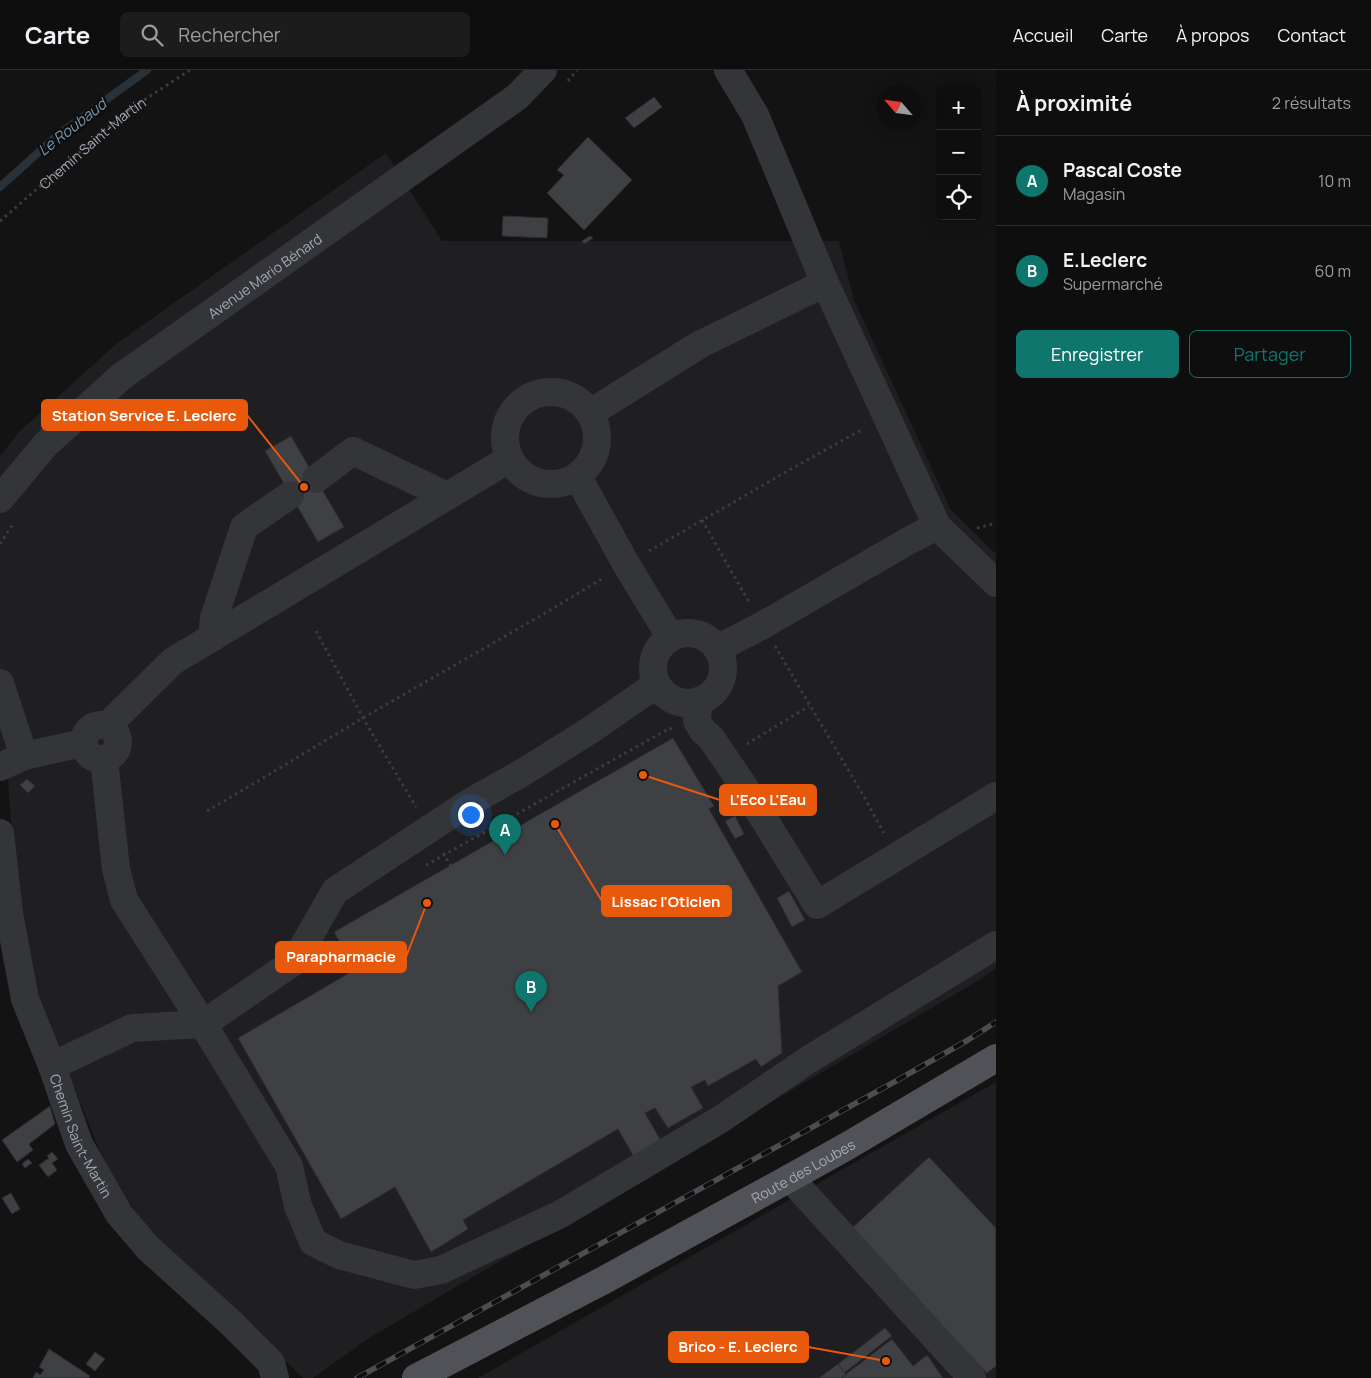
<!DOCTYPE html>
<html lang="fr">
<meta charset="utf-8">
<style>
:root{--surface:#0e0e0f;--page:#1c1c1d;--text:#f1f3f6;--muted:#9b9c9e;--line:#2e2e2f;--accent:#0f766e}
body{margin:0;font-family:Manrope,sans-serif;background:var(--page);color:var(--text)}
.controls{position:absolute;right:15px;top:15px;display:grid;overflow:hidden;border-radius:8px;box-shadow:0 5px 20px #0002}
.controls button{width:45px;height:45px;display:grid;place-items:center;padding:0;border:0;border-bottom:1px solid var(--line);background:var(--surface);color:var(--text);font:25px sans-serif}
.compass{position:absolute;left:876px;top:15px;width:45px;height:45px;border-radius:50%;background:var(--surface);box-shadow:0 5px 20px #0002;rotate:298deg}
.you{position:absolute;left:470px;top:744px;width:18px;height:18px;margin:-12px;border:4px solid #fff;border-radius:50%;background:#1a73e8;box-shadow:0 0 0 8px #1a73e833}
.badge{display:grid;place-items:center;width:32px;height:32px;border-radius:50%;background:var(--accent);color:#fff;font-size:16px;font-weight:700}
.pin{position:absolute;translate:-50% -41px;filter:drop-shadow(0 1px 2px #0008)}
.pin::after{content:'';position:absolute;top:26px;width:18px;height:15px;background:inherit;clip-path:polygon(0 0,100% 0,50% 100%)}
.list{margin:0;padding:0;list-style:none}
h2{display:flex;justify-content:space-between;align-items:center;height:65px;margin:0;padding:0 20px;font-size:21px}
h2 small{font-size:16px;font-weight:400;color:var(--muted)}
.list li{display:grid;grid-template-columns:32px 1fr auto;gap:15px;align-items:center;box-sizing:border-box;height:90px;padding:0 20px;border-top:1px solid var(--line)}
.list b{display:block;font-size:19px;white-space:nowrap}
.list p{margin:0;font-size:16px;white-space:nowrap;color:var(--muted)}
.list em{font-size:16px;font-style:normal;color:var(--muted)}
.actions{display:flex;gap:10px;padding:15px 20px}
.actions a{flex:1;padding:11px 0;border:1px solid var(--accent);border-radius:8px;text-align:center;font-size:18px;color:var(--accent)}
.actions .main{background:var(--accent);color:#fff}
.icon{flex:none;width:28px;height:28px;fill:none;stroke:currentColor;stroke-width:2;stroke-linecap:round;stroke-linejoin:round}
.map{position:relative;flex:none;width:996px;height:1308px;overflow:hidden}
header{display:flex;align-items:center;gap:30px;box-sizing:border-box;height:70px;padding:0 25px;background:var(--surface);border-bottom:1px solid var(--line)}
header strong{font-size:24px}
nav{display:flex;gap:28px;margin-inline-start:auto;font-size:18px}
.search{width:350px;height:45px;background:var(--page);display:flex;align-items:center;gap:12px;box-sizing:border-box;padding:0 18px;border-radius:8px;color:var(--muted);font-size:19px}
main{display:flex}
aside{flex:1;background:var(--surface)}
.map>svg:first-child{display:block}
</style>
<header>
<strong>Carte</strong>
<div class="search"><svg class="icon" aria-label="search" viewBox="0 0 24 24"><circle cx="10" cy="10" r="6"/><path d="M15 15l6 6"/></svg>Rechercher</div>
<nav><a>Accueil</a><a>Carte</a><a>À propos</a><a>Contact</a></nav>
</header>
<main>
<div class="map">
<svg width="996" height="1308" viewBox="0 0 996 1308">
<rect width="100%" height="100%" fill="#131314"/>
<g fill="#1f1f21">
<polygon points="386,83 442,171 839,171 854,230 951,440 996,484 996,898 981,909 369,1268 313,1308 303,1308 147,1158 109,1105 50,956 27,893 16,824 8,711 0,682 0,386 20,361 116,274"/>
<polygon points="996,1012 996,1308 478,1308 922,1054"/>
</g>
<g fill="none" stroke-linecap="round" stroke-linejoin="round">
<polyline stroke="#293238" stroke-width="8" points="0,117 59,64 147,0"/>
</g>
<g fill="#3e4044" stroke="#2d2d30">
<polygon points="654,27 662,37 634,58 625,48"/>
<polygon points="588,67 632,110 584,160 547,123 564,105 557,100"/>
<polygon points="503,146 548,148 547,168 502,166"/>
<polygon points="590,166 593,168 584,174 582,171"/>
<polygon points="291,366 344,457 318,472 265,381"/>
<polygon points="673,668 714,736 709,739 802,902 778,916 782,983 761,997 756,989 708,1016 705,1010 691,1017 703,1038 668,1058 655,1038 645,1043 661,1071 634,1087 618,1059 463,1150 468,1159 431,1182 395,1117 341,1149 238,968 356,899 334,862"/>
<polygon points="27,709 35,716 28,723 20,715"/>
<polygon points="735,746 744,764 735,769 725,751"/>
<polygon points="789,821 805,850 792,857 777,828"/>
<polygon points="50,1036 55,1054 29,1074 33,1080 17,1092 2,1070"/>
<polygon points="52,1082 58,1089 52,1093 57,1100 48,1107 39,1095 49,1088 47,1086"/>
<polygon points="929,1087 996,1158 996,1296 987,1303 850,1160"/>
<polygon points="28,1089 32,1093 25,1098 22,1094"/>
<polygon points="11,1123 20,1139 12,1144 2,1128"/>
<polygon points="885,1258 892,1266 844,1303 838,1294"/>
<polygon points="892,1269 913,1296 927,1285 943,1308 841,1308"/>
<polygon points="49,1279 90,1306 89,1308 33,1308 36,1302 40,1305 44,1300 39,1297"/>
<polygon points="95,1282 105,1289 95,1301 86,1294"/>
<polygon points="838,1294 846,1305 841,1308 819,1308"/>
</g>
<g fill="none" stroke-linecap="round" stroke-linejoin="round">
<g stroke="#3a3c40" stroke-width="3" stroke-dasharray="2.5 4" stroke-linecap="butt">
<polyline points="568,11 577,0"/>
<path id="s1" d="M0,151l126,-109 64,-42"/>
<polyline points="702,450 750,534"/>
<polyline points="977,458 996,453"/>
<polyline points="0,474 14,452"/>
<polyline points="649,481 791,399 863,359"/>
<polyline points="316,561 363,648 416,737"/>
<polyline points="775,576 863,725 884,763"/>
<polyline points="747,674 809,636"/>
<path d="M207,741c52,-30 104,-62 156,-93 81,-47 162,-92 242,-141"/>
<polyline points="443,783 451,796"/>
<polyline points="426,795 670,658 673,661"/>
<path d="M331,880c4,6 12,7 19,8"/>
</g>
<g stroke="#343539" stroke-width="28">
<polyline points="728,0 755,45 825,213 937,456 996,513"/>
<circle cx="551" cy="368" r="46"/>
<polyline points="590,343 699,275 825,213"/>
<polyline points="578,407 626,494 671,568"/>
<polyline points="316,409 353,381 447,426"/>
<path id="s2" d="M0,429l46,-55 76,-68 395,-279 26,-27"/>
<circle cx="688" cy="598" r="35"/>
<polyline points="212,568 214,548 244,457 290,425"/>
<polyline points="717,579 763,555 910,470 937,456"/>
<polyline points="0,613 24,686"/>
<polyline points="698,631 697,651 703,661 711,668 743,715 817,835 996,726"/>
<circle cx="101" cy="672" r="17"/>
<polyline points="108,655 173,591 509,389"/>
<polyline points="104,689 116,799 124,830 203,954 289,1096 298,1136 313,1172 339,1185 414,1205 441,1200 559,1145 721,1049 808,990 996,875"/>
<polyline points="0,697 24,686 83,673"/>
<path id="s3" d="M0,763l9,80 16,86 27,67 27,78 40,70 29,34 82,74 41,41 4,15"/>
<polyline points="52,996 132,958 203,954 295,891 335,821 467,734 525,701 589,661 657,614"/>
<polyline points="790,1108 972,1308"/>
</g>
<path stroke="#505258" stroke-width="28" id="s4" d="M416,1308l190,-99 184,-101 59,-33 147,-87"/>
<defs>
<polyline id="rail" points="357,1308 896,1011 968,970 996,952"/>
</defs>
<use href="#rail" stroke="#4b4d52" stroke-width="5.5"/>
<use href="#rail" stroke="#0e0e0f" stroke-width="4" stroke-dasharray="11" stroke-linecap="butt"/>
</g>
<g text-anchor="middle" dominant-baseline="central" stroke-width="5" stroke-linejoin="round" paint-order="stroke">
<g font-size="14" fill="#a4aab5" stroke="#0e0e0f">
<text stroke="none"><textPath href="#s1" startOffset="121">Chemin Saint-Martin</textPath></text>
<text stroke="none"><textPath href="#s2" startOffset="348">Avenue Mario Bénard</textPath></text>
<text stroke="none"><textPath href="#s3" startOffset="316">Chemin Saint-Martin</textPath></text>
<text stroke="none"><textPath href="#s4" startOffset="439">Route des Loubes</textPath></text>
</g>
<g font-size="15" font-style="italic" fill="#7b99b0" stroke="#0e0e0f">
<text transform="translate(72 57) rotate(-38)">Le Roubaud</text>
</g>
</g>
<path fill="none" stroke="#e8590c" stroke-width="2" d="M304 417L247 345M643 705L720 730M555 754L602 831M427 833L406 887M886 1291L808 1277"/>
<g fill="#e8590c" stroke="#0e0e0f" stroke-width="2">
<circle cx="304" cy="417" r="5"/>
<circle cx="643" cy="705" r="5"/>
<circle cx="555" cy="754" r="5"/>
<circle cx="427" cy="833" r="5"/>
<circle cx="886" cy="1291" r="5"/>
</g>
<g fill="#e8590c" stroke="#e8590c" stroke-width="2">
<rect x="42" y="330" width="205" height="30" rx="5"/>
<rect x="720" y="715" width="96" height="30" rx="5"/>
<rect x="602" y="816" width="129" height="30" rx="5"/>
<rect x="276" y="872" width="130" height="30" rx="5"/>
<rect x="669" y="1262" width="139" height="30" rx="5"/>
</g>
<g font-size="15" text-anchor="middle" font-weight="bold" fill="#fff">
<text x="144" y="351">Station Service E. Leclerc</text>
<text x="768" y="735">L'Eco L'Eau</text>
<text x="666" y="837">Lissac l'Oticien</text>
<text x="341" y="892">Parapharmacie</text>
<text x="738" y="1282">Brico - E. Leclerc</text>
</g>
</svg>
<div class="controls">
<button>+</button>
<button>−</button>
<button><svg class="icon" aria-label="locate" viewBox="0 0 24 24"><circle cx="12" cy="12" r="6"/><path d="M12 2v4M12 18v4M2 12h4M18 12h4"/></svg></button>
</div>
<svg class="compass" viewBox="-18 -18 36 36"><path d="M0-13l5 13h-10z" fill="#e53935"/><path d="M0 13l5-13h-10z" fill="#9b9c9e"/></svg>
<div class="you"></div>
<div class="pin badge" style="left:505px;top:785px">A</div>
<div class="pin badge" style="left:531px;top:942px">B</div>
</div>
<aside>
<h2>À proximité<small>2 résultats</small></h2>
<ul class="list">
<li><span class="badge">A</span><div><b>Pascal Coste</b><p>Magasin</p></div><em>10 m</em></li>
<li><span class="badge">B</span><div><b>E.Leclerc</b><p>Supermarché</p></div><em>60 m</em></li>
</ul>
<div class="actions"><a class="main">Enregistrer</a><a>Partager</a></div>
</aside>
</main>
